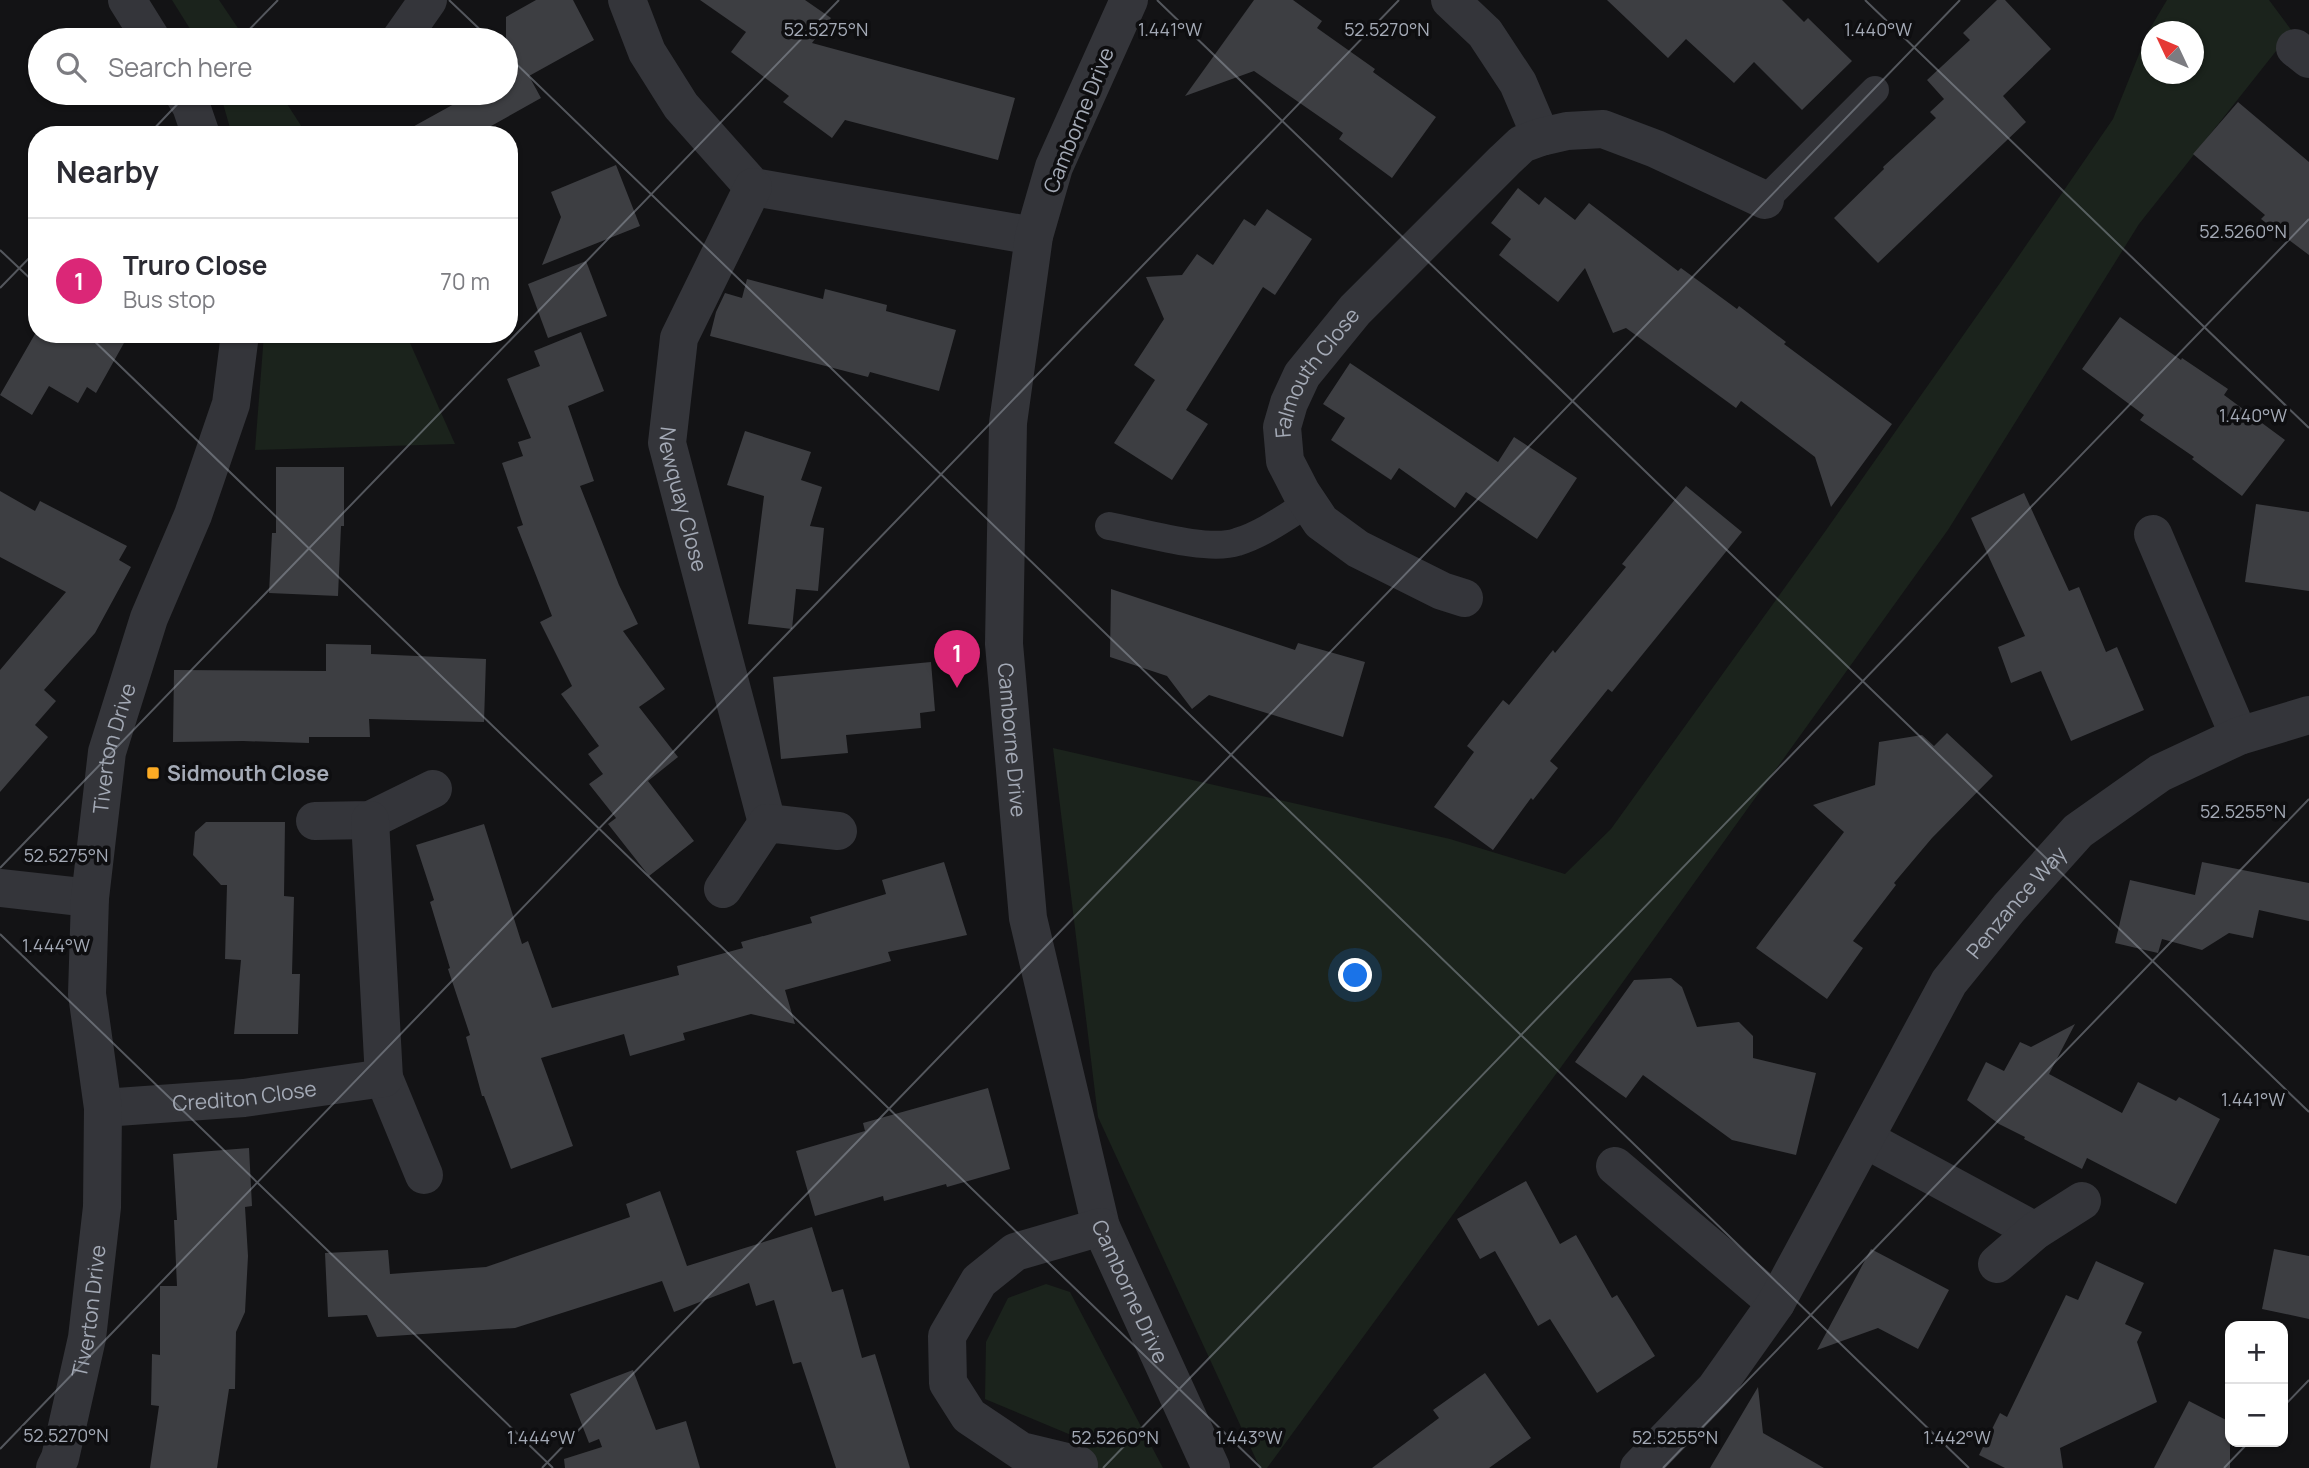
<!DOCTYPE html>
<meta charset="utf-8">
<style>
:root{--surface:#fff;--page:#f2f2f3;--text:#2b2b33;--muted:#7c7c81;--line:#e1e1e2;--accent:#db2777}
body{margin:0;font-family:Manrope,sans-serif;background:var(--page);color:var(--text)}
.controls{position:absolute;right:21px;bottom:21px;display:grid;overflow:hidden;border-radius:14px;box-shadow:0 2px 5px #0004}
.controls button{width:63px;height:63px;display:grid;place-items:center;padding:0;border:0;border-bottom:2px solid var(--line);background:var(--surface);color:var(--text);font:35px sans-serif}
.compass{position:absolute;left:2141px;top:21px;width:63px;height:63px;border-radius:50%;background:var(--surface);box-shadow:0 2px 5px #0004;rotate:314deg}
.you{position:absolute;left:1356px;top:976px;width:24px;height:24px;margin:-18px;border:5px solid #fff;border-radius:50%;background:#1a73e8;box-shadow:0 0 0 10px #1a73e833}
.badge{display:grid;place-items:center;width:46px;height:46px;border-radius:50%;background:var(--accent);color:#fff;font-size:23px;font-weight:700}
.pin{position:absolute;translate:-50% -58px;filter:drop-shadow(0 2px 4px #0008)}
.pin::after{content:'';position:absolute;top:37px;width:24px;height:21px;background:inherit;clip-path:polygon(0 0,100% 0,50% 100%)}
.list{margin:0;padding:0;list-style:none}
h2{display:flex;justify-content:space-between;align-items:center;height:91px;margin:0;padding:0 28px;font-size:30px}
h2 small{font-size:23px;font-weight:400;color:var(--muted)}
.list li{display:grid;grid-template-columns:46px 1fr auto;gap:21px;align-items:center;box-sizing:border-box;height:126px;padding:0 28px;border-top:2px solid var(--line)}
.list b{display:block;font-size:26px;white-space:nowrap}
.list p{margin:0;font-size:23px;white-space:nowrap;color:var(--muted)}
.list em{font-size:23px;font-style:normal;color:var(--muted)}
.icon{flex:none;width:38px;height:38px;fill:none;stroke:currentColor;stroke-width:2;stroke-linecap:round;stroke-linejoin:round}
.map{position:relative;flex:none;width:2309px;height:1468px;overflow:hidden}
.search{position:absolute;background:var(--surface);box-shadow:0 2px 5px #0004;left:28px;top:28px;width:490px;height:77px;display:flex;align-items:center;gap:18px;box-sizing:border-box;padding:0 24px;border-radius:38px;color:var(--muted);font-size:26px}
.panel{position:absolute;background:var(--surface);box-shadow:0 2px 5px #0004;left:28px;top:126px;width:490px;height:217px;border-radius:28px}
.map>svg:first-child{display:block}
</style>
<div class="map">
<svg width="2309" height="1468" viewBox="0 0 2309 1468">
<rect width="100%" height="100%" fill="#131315"/>
<g fill="#1b231c" fill-rule="evenodd">
<polygon points="172,0 219,0 246,40 197,40"/>
<path d="M2167,0h102l23,31 -153,193 -191,306 -351,488 -330,450h-7l-162,-351 -45,-369 397,91 115,35 46,-45 213,-296 183,-260 106,-154 35,-87zM2152,32h42v42h-42z"/>
<polygon points="220,93 280,93 307,135 232,135"/>
<polygon points="264,334 406,334 455,444 255,450"/>
<polygon points="1046,1284 1070,1292 1163,1468 1084,1468 1083,1440 985,1399 986,1342 1008,1298"/>
</g>
<g fill="#3d3e42">
<polygon points="536,0 573,0 594,40 529,76 541,98 475,135 398,135 474,93 506,93 506,17"/>
<polygon points="700,0 805,0 831,18 812,43 1015,98 998,160 845,120 832,138 783,102 789,96 731,52 746,32"/>
<polygon points="1254,0 1293,0 1322,21 1317,28 1375,69 1373,72 1436,117 1392,178 1339,139 1343,133 1254,71 1185,96"/>
<polygon points="1607,0 1782,0 1804,22 1808,18 1852,61 1802,110 1754,62 1734,83 1686,39 1668,58"/>
<polygon points="1997,0 2005,0 2051,49 2003,96 2026,122 1878,263 1834,218 1884,169 1883,167 1936,118 1930,112 1944,99 1927,80 1970,40 1963,33"/>
<polygon points="2238,102 2309,162 2309,255 2261,219 2265,215 2193,154"/>
<polygon points="616,165 640,226 542,265 561,217 551,192"/>
<polygon points="1518,188 1539,205 1545,197 1575,220 1589,203 1678,271 1681,268 1737,309 1739,306 1786,342 1784,344 1892,424 1831,507 1815,457 1741,401 1736,408 1626,328 1613,333 1585,268 1558,302 1499,255 1511,239 1491,223"/>
<polygon points="1267,209 1312,239 1275,295 1263,287 1186,410 1208,424 1172,480 1114,443 1155,380 1134,365 1164,319 1146,277 1182,275 1197,254 1213,265 1244,219 1255,226"/>
<polygon points="586,261 607,316 548,338 528,284"/>
<polygon points="747,279 823,299 825,289 887,305 886,311 956,330 939,391 870,372 868,377 710,336 716,312 725,293 742,298"/>
<polygon points="2120,317 2181,360 2182,358 2228,389 2224,395 2285,440 2242,496 2192,459 2194,457 2140,420 2144,415 2082,369"/>
<polygon points="581,332 604,391 568,406 594,481 580,486 619,585 638,624 623,631 665,689 639,707 678,757 648,781 694,841 649,876 608,824 616,818 589,784 603,774 588,754 599,746 561,694 572,686 540,622 552,616 517,527 523,525 502,463 523,456 518,442 531,438 507,379 540,366 534,351"/>
<polygon points="35,334 129,334 96,393 87,387 78,403 49,386 32,415 0,395"/>
<polygon points="1350,363 1498,462 1514,437 1577,478 1537,539 1466,492 1455,508 1399,468 1391,480 1331,440 1345,418 1323,404"/>
<polygon points="745,431 811,452 801,480 822,487 810,526 824,528 818,591 796,589 792,629 748,624 764,496 727,485"/>
<polygon points="276,467 344,467 344,526 341,526 338,596 269,593 272,533 276,533"/>
<polygon points="1686,486 1742,532 1612,692 1608,689 1550,761 1558,768 1533,800 1531,798 1493,850 1434,807 1474,752 1467,746 1503,700 1509,705 1553,650 1555,653 1626,567 1622,564"/>
<polygon points="0,491 35,511 40,501 127,546 119,560 131,567 95,633 44,690 56,701 35,725 48,737 0,792 0,670 66,592 0,557"/>
<polygon points="2024,493 2069,591 2079,587 2106,652 2117,647 2144,710 2071,741 2041,671 2011,683 1998,647 2025,636 1971,518"/>
<polygon points="2256,504 2309,512 2309,591 2245,582"/>
<polygon points="1111,589 1295,650 1298,643 1365,662 1343,737 1209,695 1192,709 1167,676 1110,657"/>
<polygon points="326,644 371,645 371,654 486,659 484,722 369,719 370,737 309,737 309,743 243,741 173,742 174,670 326,671"/>
<polygon points="931,662 935,711 920,713 921,728 846,735 848,753 781,759 773,677"/>
<polygon points="1947,733 1993,776 1932,838 1894,883 1896,885 1853,941 1863,948 1827,999 1756,948 1844,832 1813,805 1875,785 1879,742 1922,735 1934,746"/>
<polygon points="206,822 285,822 284,896 294,897 292,974 300,974 298,1034 234,1034 241,960 225,959 227,885 221,885 193,855 195,832"/>
<polygon points="484,824 522,944 528,941 552,1008 679,975 677,966 743,948 741,942 812,923 810,917 886,894 882,880 944,862 967,935 888,952 891,961 785,990 795,1024 751,1014 683,1033 685,1040 630,1056 624,1034 541,1058 573,1146 511,1169 484,1096 482,1096 466,1037 470,1035 448,969 450,968 430,902 434,900 416,845"/>
<polygon points="2202,862 2309,883 2309,921 2259,910 2253,938 2229,933 2202,950 2162,939 2158,953 2115,943 2130,880 2195,895"/>
<polygon points="1671,978 1682,987 1697,1027 1739,1022 1753,1036 1753,1058 1816,1073 1796,1155 1732,1140 1643,1075 1626,1098 1575,1062 1634,980"/>
<polygon points="2075,1024 2049,1074 2122,1113 2138,1082 2176,1101 2179,1097 2220,1119 2176,1204 2087,1158 2082,1169 2024,1139 2025,1137 1999,1124 1967,1100 1986,1062 2004,1071 2020,1042 2031,1047"/>
<polygon points="988,1088 1010,1169 947,1187 946,1184 884,1201 883,1196 815,1216 796,1151 865,1131 863,1123"/>
<polygon points="249,1148 252,1206 245,1207 248,1256 245,1312 236,1332 235,1389 229,1389 217,1468 150,1468 159,1406 151,1405 152,1354 160,1355 160,1286 177,1286 174,1220 177,1220 173,1154"/>
<polygon points="1526,1181 1560,1244 1576,1235 1612,1298 1617,1295 1655,1356 1597,1393 1550,1319 1538,1326 1495,1251 1480,1259 1457,1219"/>
<polygon points="660,1191 687,1266 812,1227 832,1292 843,1289 862,1358 875,1354 910,1468 836,1468 801,1362 793,1364 774,1300 756,1306 749,1283 674,1312 662,1281 515,1328 377,1337 367,1315 328,1317 325,1253 388,1250 390,1274 486,1267 630,1217 626,1204"/>
<polygon points="1871,1249 1949,1290 1918,1349 1878,1328 1817,1350"/>
<polygon points="2274,1249 2309,1256 2309,1319 2262,1309"/>
<polygon points="2096,1261 2144,1283 2125,1324 2142,1332 2137,1342 2157,1402 2060,1448 2063,1468 2005,1468 1979,1455 2000,1413 2007,1417 2066,1295 2078,1300"/>
<polygon points="633,1370 656,1430 686,1421 700,1468 565,1468 564,1459 602,1447 599,1439 589,1443 570,1394"/>
<polygon points="1485,1373 1531,1438 1489,1468 1372,1468 1439,1418 1433,1410"/>
<polygon points="1758,1387 1763,1433 1824,1468 1710,1468"/>
<polygon points="2189,1401 2230,1422 2230,1468 2154,1468"/>
</g>
<g fill="none" stroke-linecap="round" stroke-linejoin="round">
<g stroke="#34353a" stroke-width="28">
<polyline points="1765,200 1875,90"/>
<path d="M1109,526c33,6 98,26 128,16 26,-8 49,-25 71,-39"/>
</g>
<g stroke="#34353a" stroke-width="38">
<polyline points="127,0 152,40"/>
<polyline points="627,0 647,52 681,106 753,187 1034,236"/>
<path id="s1" d="M1129,0l-75,167 -20,69 -26,187 -4,221 24,274 73,309 110,241"/>
<polyline points="1450,0 1485,33 1518,83 1541,137"/>
<polyline points="400,40 428,0"/>
<polyline points="2295,48 2309,59"/>
<polyline points="183,93 191,106 201,135"/>
<path id="s2" d="M753,187l-74,151 -12,105 100,380"/>
<polyline points="2153,534 2239,736"/>
<path id="s3" d="M1464,598l-22,-7 -84,-42 -37,-27 -20,-30 -16,-31 -3,-34 7,-24 13,-28 53,-65 149,-149 18,-17 19,-7 26,-6 36,-2 53,20 109,51"/>
<polyline points="315,821 370,820 433,789"/>
<polyline points="0,888 90,898"/>
<polyline points="723,889 767,823 838,831"/>
<polyline points="384,1078 424,1175"/>
<path id="s4" d="M103,1108l141,-10 140,-20 -14,-258"/>
<polyline points="1865,1139 2035,1231"/>
<polyline points="1615,1166 1776,1303"/>
<polyline points="1997,1264 2035,1231 2082,1201"/>
<polyline points="1079,1465 1021,1451 969,1416 948,1383 947,1336 979,1281 1015,1252 1101,1227"/>
<path id="s5" d="M55,1468l5,-10 27,-120 15,-131 1,-99 -16,-114 3,-96 17,-146 42,-134 44,-103 38,-111 9,-70"/>
<path id="s6" d="M1639,1468l76,-79 61,-86 173,-321 60,-74 69,-77 82,-58 79,-37 70,-21"/>
</g>
</g>
<path fill="none" stroke="#a4aab6" stroke-width="2" stroke-opacity="0.45" d="M449,0l42,40M1157,0l1152,1112M1865,0l444,428M239,40l39,-40M506,54l1463,1414M148,135l40,-42M0,250l37,35M0,288l37,-38M87,334l1174,1134M0,868l839,-868M0,934l553,534M2283,1407l26,-27M0,1449l1399,-1449M542,1468l1418,-1468M1103,1468l1206,-1249M1663,1468l646,-669M2224,1468l25,-26"/>
<rect fill="#fcab24" stroke="#0e0e10" stroke-width="2.5" x="146" y="766" width="14" height="14" rx="3.5"/>
<g text-anchor="middle" dominant-baseline="central" stroke-width="7" stroke-linejoin="round" paint-order="stroke">
<g font-size="21" fill="#a4aab6" stroke="#0e0e10">
<text transform="translate(1078 120) rotate(-68)">Camborne Drive</text>
<text stroke="none"><textPath href="#s3" startOffset="332">Falmouth Close</textPath></text>
<text stroke="none"><textPath href="#s2" startOffset="332">Newquay Close</textPath></text>
<text stroke="none"><textPath href="#s1" startOffset="761">Camborne Drive</textPath></text>
<text stroke="none"><textPath href="#s5" startOffset="728">Tiverton Drive</textPath></text>
<text stroke="none"><textPath href="#s6" startOffset="684">Penzance Way</textPath></text>
<text stroke="none"><textPath href="#s4" startOffset="142">Crediton Close</textPath></text>
<text stroke="none"><textPath href="#s1" startOffset="1328">Camborne Drive</textPath></text>
<text stroke="none"><textPath href="#s5" startOffset="161">Tiverton Drive</textPath></text>
</g>
<g font-size="21" font-weight="bold" fill="#a4aab6" stroke="#0e0e10" text-anchor="start">
<text x="167" y="773">Sidmouth Close</text>
</g>
</g>
<g font-size="18" text-anchor="middle" fill="#a4aab6" stroke="#0e0e10" stroke-width="7" stroke-linejoin="round" paint-order="stroke">
<text x="1170" y="36">1.441°W</text>
<text x="1878" y="36">1.440°W</text>
<text x="826" y="36">52.5275°N</text>
<text x="1387" y="36">52.5270°N</text>
<text x="2243" y="238">52.5260°N</text>
<text x="2253" y="422">1.440°W</text>
<text x="2243" y="818">52.5255°N</text>
<text x="66" y="862">52.5275°N</text>
<text x="56" y="952">1.444°W</text>
<text x="2253" y="1106">1.441°W</text>
<text x="66" y="1442">52.5270°N</text>
<text x="1115" y="1444">52.5260°N</text>
<text x="1675" y="1444">52.5255°N</text>
<text x="541" y="1444">1.444°W</text>
<text x="1249" y="1444">1.443°W</text>
<text x="1957" y="1444">1.442°W</text>
</g>
</svg>
<div class="controls">
<button>+</button>
<button>−</button>
</div>
<svg class="compass" viewBox="-18 -18 36 36"><path d="M0-13l5 13h-10z" fill="#e53935"/><path d="M0 13l5-13h-10z" fill="#7c7c81"/></svg>
<div class="you"></div>
<div class="pin badge" style="left:957px;top:688px">1</div>
<div class="search"><svg class="icon" aria-label="search" viewBox="0 0 24 24"><circle cx="10" cy="10" r="6"/><path d="M15 15l6 6"/></svg>Search here</div>
<section class="panel">
<h2>Nearby<small></small></h2>
<ul class="list">
<li><span class="badge">1</span><div><b>Truro Close</b><p>Bus stop</p></div><em>70 m</em></li>
</ul>
</section>
</div>
